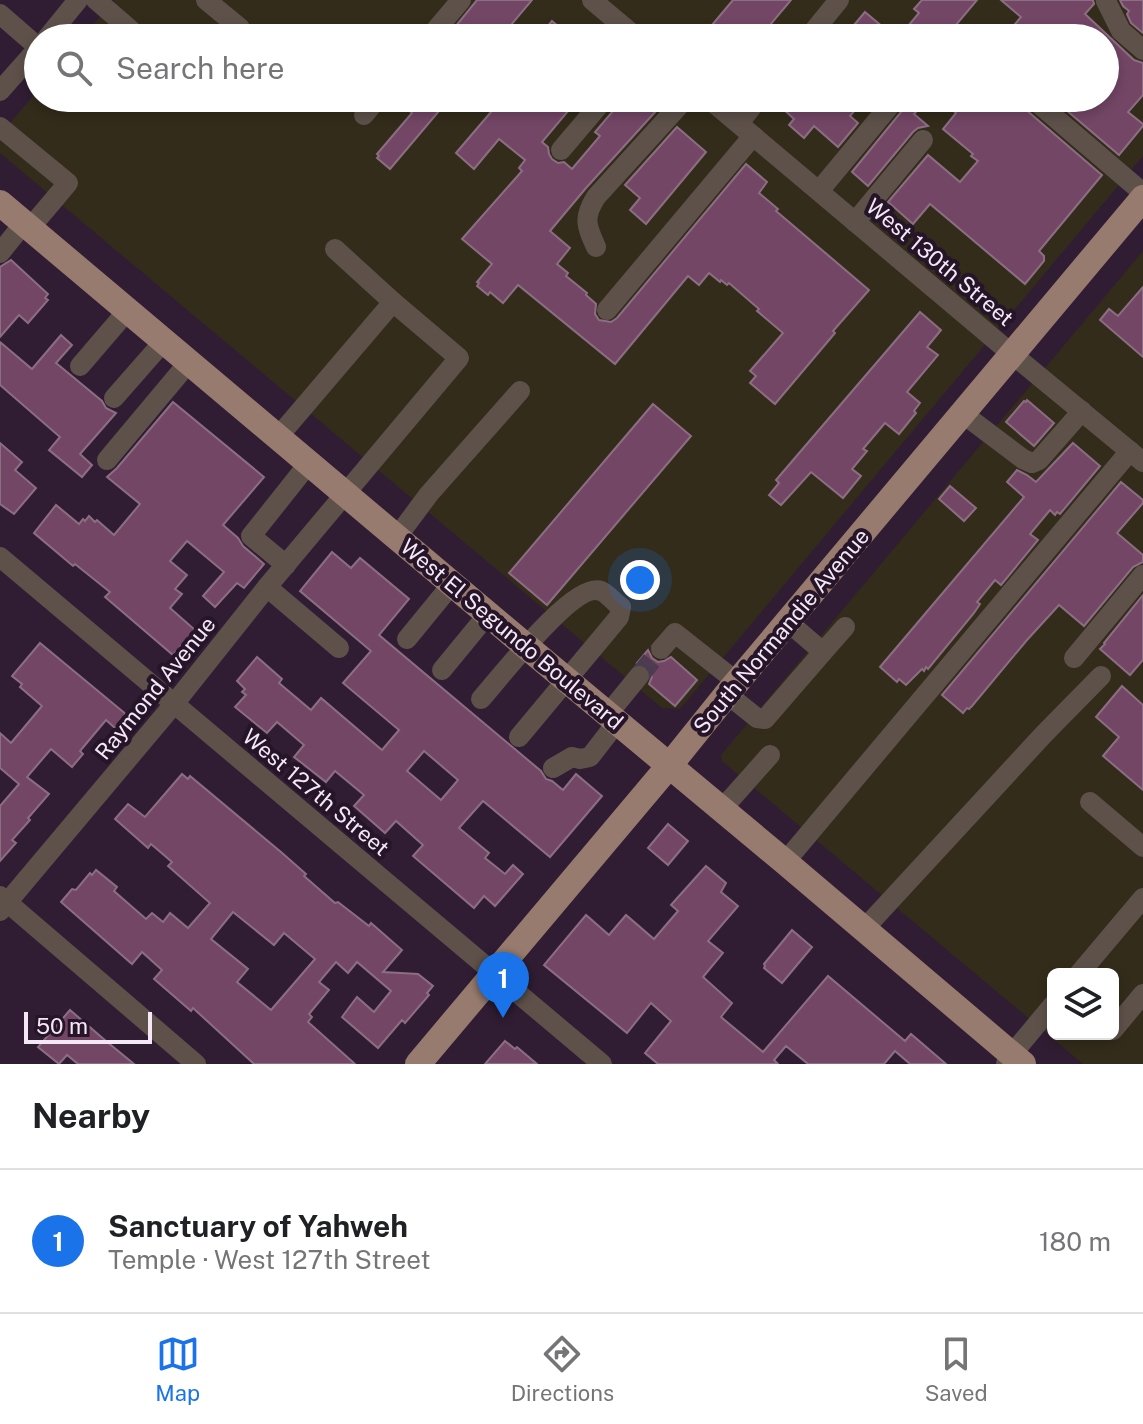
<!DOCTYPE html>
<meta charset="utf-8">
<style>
:root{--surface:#fff;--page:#f2f2f2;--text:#202124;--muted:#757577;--line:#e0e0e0;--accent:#1a73e8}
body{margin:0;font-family:"Public Sans",sans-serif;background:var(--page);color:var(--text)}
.controls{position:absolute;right:24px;bottom:24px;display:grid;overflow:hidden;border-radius:12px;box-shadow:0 4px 12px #0003}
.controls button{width:72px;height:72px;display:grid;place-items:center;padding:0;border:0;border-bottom:2px solid var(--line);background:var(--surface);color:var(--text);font:40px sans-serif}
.scale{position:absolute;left:24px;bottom:20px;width:128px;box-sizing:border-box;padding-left:8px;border:4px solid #f4e8f7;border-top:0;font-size:22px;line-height:28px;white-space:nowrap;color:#f4e8f7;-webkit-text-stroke:6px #261429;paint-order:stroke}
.you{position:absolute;left:640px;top:580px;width:28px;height:28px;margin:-20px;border:6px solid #fff;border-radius:50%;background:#1a73e8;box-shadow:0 0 0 12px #1a73e833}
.badge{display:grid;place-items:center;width:52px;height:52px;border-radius:50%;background:var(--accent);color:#fff;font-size:26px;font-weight:700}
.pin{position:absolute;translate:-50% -66px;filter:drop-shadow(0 2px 4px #0008)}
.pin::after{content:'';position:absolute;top:42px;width:28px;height:24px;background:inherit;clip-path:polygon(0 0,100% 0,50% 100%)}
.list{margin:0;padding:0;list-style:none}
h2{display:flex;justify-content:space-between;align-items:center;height:104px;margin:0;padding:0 32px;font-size:34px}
h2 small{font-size:26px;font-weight:400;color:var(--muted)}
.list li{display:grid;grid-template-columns:52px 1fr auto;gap:24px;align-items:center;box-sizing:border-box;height:144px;padding:0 32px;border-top:2px solid var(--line)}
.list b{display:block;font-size:30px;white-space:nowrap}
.list p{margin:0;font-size:26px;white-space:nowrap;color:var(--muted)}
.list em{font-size:26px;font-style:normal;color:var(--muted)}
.icon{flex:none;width:44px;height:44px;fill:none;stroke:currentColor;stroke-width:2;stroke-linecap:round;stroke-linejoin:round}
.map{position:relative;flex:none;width:1143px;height:1064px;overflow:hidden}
.search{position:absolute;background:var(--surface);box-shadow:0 4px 12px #0003;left:24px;right:24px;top:24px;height:88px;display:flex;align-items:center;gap:20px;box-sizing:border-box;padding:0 28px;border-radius:44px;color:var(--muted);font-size:30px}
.sheet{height:248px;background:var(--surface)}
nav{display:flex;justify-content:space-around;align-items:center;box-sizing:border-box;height:112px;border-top:2px solid var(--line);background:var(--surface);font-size:22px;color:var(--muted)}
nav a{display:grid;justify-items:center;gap:4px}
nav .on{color:var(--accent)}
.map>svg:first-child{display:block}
</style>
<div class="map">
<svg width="1143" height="1064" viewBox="0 0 1143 1064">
<rect width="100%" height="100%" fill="#301d33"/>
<g fill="#332c1b" fill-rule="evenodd">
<polygon points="114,0 1143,0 1143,156 680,709 662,708 0,153 0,135 38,90 38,98 1105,98 1105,38 82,38"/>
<path d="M1143,251v813h-60l-361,-303 -1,-6zM1053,974h60v60h-60z"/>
</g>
<g fill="#734666" stroke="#8b6e82" stroke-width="2" fill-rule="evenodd">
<polygon points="477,0 532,0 500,38 446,38"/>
<polygon points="733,0 791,0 759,38 701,38"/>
<polygon points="922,0 977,0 945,38 898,38 919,13 914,9"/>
<polygon points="1001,0 1093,0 1094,4 1085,14 1134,60 1143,63 1143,95 1128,112 1143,124 1143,126 1119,155 1052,98 1105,98 1106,38 1003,38 1021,17"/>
<polygon points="1120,0 1143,0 1143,33 1131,23 1127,14 1129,11 1123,6"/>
<polygon points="865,12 896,38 843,38"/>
<polygon points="552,21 572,38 538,38"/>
<polygon points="395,98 450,98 390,169 377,158 379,156 377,154 412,113"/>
<polygon points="474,98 579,98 542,142 548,147 549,154 552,159 558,163 564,162 572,169 600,136 595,132 624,98 650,98 658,105 655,109 657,110 586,188 550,231 570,248 557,264 568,273 566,276 587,293 586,295 596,304 595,314 599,320 611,322 617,318 746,164 767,182 759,193 778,209 776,211 869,290 833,331 835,333 775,404 750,383 756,376 750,371 783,333 757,311 759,309 729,283 727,285 721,280 720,282 709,273 699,285 688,276 615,364 518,285 503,303 490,292 488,295 477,286 479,283 477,282 492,264 462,239 522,171 519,168 525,160 499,139 474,169 456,153 491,112"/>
<polygon points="790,98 865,98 850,116 858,123 838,147 814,126 804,138 789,125 794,119 782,108"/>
<polygon points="909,98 929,98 914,114 928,126 918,128 913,132 868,186 852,172 906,106"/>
<polygon points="939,98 1019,98 1024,108 1102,175 1039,251 1044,256 1044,261 1025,284 930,204 913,224 888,202 928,155 960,182 978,161 971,156 973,154 943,129 956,113"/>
<polygon points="677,127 706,152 646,224 630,210 640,198 625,185"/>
<polygon points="11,260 48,294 45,298 48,300 28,323 19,315 0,337 0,267"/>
<polygon points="1143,287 1143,357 1100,320 1109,309 1118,316"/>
<polygon points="920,312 941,330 927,347 938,355 907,392 920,403 914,411 916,413 899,434 885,423 863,449 867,451 852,469 861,476 843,498 811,472 781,505 769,495 779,483 776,480"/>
<polygon points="61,335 72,345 56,363 102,401 106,408 116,413 80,454 92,465 82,477 49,450 60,437 0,385 0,342 32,369"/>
<polygon points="1027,400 1054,423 1034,446 1006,422 1024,401 1026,402"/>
<polygon points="173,402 264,477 223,525 238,538 243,546 264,564 244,588 237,583 215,607 203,596 224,572 187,541 170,561 187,575 175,589 182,594 170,608 195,630 173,655 105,597 110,592 75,564 73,566 34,533 56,505 79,524 83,519 85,521 89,516 95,522 97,520 114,535 140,504 107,477 117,468"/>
<polygon points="653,404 691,436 547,605 509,573"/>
<polygon points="0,443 22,462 15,470 36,488 14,514 0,504"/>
<polygon points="1073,443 1100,466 1060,514 1057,512 1055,515 1050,510 1030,534 1038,540 1001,585 995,580 977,602 980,604 974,613 928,669 926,667 924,671 922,669 906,685 899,679 897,682 880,667 1024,497 1007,482 1017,470 1027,475 1036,482"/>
<polygon points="1121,482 1143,500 1143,503 1117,533 1143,555 1143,562 1133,567 1084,626 1059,605 1027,640 972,706 969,709 967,708 963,713 942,695"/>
<polygon points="950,486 976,508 964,521 939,499"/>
<path d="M332,552l19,16 9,-10 49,41 -30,36 162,136 5,8 6,2 11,9 13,-16 26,22 -52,61 -67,-56 -24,27 30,25 -4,5 20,16 8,-9 10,9 -28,32 -11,-10 -10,12 -61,-52 10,-11 -27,-24 -11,12 -31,-27 10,-11 -29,-24 -9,11 -32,-25 10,-12 -27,-23 -10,11 -32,-26 11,-12 -4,-3 3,-3 -8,-8 20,-24 25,22 -3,4 32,27 10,-12 61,52 17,-20 -56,-47 28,-32 -71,-60zM424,751l34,29 -17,20 -34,-29z"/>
<polygon points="1143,595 1143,660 1130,675 1100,649 1105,644 1104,643"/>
<polygon points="40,643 127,715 115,728 106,720 80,751 83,754 72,767 51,749 27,777 49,794 28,818 30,820 12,840 16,843 0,861 0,806 19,784 0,768 0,733 11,743 42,706 20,687 22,684 12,676"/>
<polygon points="648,650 652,658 658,662 664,661 671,657 697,680 675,706 649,684 652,677 648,666 637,663"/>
<polygon points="1122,686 1143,705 1143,790 1103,756 1119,737 1096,717"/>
<path d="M182,774l6,5 2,-3 91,76 25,22 -2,2 31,27 3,-1 31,24 2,-3 31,27 -19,22 35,2 15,12 -6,7 2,2 -24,28 -3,-3 -24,28 -36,-31 15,-20 17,15 17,-21 -34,-29 -9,11 -12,-11 -17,20 10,8 -20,24 3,3 -4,5 47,42h-101l-61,-56 -2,3 -37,-32 8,-9 -20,-18 -10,12 -71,-62 11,-13 4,1 14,-17 2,2 4,-5 21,17 -3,4 32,28 6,-6 11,9 7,-9 18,15 22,-25 -42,-37 4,-4 -21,-18 -3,4 -33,-29 13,-15 17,13zM233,912l41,33 10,-12 31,26 -44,51 -34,-28 11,-13 -37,-30z"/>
<polygon points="668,824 688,841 668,865 648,848"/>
<polygon points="706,866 726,883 721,892 738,906 708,941 723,953 703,977 732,1003 721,1017 763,1052 828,976 905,1041 911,1034 946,1064 910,1064 895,1051 884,1064 808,1064 786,1046 774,1060 778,1064 658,1064 645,1053 671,1021 651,1003 627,1033 544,965 586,915 609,935 626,915 654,939 678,911 671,905"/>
<polygon points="792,930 812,947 782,983 764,968 765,966 764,964"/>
<polygon points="70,1010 106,1041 134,1064 78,1064 67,1055 59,1064 38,1047"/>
<polygon points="505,1041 515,1049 517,1047 537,1064 485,1064"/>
</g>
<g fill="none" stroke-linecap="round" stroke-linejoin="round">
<polyline stroke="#4d3b50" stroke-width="20" stroke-dasharray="20 10" stroke-linecap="butt" points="639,676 661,649"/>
<g stroke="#5e514a" stroke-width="20">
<polyline points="96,0 140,38"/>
<polyline points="206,0 240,28"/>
<polyline points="592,0 637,38"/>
<polyline points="1107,0 1106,1 1121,31 1143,50"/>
<polyline points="0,14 38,47"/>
<polyline points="47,38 78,0"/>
<polyline points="429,38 461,0"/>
<polyline points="808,38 839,0"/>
<polyline points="0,91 38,48"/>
<polyline points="708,98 1012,354 1143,462"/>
<polyline points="1032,98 1143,193"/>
<polyline points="364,115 378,98"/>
<polyline points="739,123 759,98"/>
<polyline points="0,127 68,183 30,228"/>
<polyline points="561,150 605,98"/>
<polyline points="819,191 896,98"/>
<polyline points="855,222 923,140"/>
<path d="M596,247c-10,-22 -13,-29 0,-50l90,-99"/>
<polyline points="335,249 393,302"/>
<polyline points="0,253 24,223"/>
<polyline points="607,310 753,136"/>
<polyline points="80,366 128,310"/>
<polyline points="114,398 164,341"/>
<polyline points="962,413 1023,459 1032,463 1039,460 1082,411"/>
<polyline points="107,460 189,362"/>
<polyline points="397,537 429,494 520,391"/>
<polyline points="0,557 602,1064"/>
<polyline points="286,565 251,536 309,463"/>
<polyline points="267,587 339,648"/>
<polyline points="407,639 452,584"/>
<polyline points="661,649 675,633 737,682"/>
<polyline points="823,652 845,627"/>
<polyline points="1074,658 1143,575"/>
<polyline points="442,670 488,614"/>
<polyline points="727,694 757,718 765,719 823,652 788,622"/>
<path d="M481,699c18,-20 93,-118 120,-108 6,2 14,12 20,16l-2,10 -100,120"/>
<polyline points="608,714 639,676"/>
<polyline points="553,768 572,757 580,759 590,757 617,722"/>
<polyline points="1090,802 1143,847"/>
<polyline points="722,809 770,755"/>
<polyline points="785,862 1130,451"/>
<polyline points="0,896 196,1064"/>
<polyline points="0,911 174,704 267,587 459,358 393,302 278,437"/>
<polyline points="864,929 1044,734 1101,676"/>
<polyline points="1079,974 1143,898"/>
<polyline points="1113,1030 1143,994"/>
<polyline points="1006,1064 1012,1054 1053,1005"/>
</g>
<g stroke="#977b6e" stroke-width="26">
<polyline points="0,203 521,642 785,862 1023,1064"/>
<polyline points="418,1064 669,766 727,694 1143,198"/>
</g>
</g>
<g text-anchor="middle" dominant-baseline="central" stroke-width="8" stroke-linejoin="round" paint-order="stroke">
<g font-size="22" fill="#f4e8f7" stroke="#261429">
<text transform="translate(940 262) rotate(40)">West 130th Street</text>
<text transform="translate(781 631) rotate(-50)">South Normandie Avenue</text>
<text transform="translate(512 634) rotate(40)">West El Segundo Boulevard</text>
<text transform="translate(155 688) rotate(-51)">Raymond Avenue</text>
<text transform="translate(316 792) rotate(40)">West 127th Street</text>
</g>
</g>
</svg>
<div class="controls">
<button><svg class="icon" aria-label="layers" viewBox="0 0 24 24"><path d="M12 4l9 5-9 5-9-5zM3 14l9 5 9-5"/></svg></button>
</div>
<div class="scale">50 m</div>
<div class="you"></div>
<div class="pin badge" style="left:503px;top:1018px">1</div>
<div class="search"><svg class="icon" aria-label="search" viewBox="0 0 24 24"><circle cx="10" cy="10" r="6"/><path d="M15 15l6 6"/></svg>Search here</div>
</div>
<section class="sheet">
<h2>Nearby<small></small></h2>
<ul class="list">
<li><span class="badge">1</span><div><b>Sanctuary of Yahweh</b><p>Temple · West 127th Street</p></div><em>180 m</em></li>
</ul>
</section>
<nav>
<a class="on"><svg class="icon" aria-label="map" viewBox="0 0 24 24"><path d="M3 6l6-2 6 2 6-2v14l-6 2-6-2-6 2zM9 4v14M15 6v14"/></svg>Map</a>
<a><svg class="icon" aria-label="directions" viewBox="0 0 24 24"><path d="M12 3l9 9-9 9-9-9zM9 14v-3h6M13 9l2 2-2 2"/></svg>Directions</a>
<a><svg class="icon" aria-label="saved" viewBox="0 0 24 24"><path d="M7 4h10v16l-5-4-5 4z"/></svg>Saved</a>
</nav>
